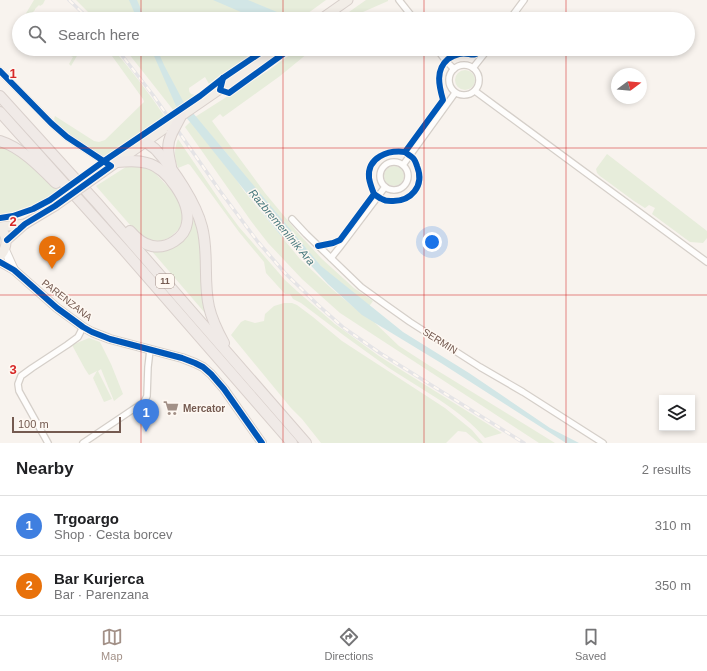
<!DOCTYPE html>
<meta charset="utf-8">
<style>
:root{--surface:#fff;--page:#f2f2f2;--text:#202124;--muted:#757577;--line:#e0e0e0;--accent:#a29087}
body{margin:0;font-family:Helvetica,sans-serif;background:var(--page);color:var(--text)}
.controls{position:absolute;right:12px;bottom:12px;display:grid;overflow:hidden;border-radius:0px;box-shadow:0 2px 6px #0003}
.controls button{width:36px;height:36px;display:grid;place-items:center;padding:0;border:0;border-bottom:1px solid var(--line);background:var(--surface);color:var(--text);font:20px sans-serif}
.compass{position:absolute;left:611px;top:68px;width:36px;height:36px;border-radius:50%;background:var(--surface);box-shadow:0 2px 6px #0003;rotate:74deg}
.scale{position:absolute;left:12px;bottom:10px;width:109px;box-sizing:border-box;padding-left:4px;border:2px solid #745a50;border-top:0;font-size:11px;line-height:14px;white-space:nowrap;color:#745a50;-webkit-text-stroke:3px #fef8f2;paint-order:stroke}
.you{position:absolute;left:432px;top:242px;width:14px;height:14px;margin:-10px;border:3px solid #fff;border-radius:50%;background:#1a73e8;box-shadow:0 0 0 6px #1a73e833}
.badge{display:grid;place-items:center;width:26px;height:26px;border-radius:50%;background:var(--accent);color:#fff;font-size:13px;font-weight:700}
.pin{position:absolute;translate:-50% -33px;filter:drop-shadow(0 1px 2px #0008)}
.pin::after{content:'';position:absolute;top:21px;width:14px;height:12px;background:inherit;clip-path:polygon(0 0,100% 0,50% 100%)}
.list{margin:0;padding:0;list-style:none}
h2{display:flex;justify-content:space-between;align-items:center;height:52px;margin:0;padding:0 16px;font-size:17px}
h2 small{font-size:13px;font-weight:400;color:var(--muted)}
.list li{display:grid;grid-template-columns:26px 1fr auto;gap:12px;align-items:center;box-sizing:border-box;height:60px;padding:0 16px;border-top:1px solid var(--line)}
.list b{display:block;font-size:15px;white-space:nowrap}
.list p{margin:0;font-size:13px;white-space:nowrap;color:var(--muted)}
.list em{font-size:13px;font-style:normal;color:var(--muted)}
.icon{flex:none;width:22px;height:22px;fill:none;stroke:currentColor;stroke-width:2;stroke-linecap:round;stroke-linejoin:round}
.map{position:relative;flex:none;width:707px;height:443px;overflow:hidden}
.search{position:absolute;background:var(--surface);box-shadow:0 2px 6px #0003;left:12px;right:12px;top:12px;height:44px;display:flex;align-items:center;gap:10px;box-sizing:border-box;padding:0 14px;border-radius:22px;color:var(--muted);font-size:15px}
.sheet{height:172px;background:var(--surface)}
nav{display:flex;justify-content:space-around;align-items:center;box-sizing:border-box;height:56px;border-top:1px solid var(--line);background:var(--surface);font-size:11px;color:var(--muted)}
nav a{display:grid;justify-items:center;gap:2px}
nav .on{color:var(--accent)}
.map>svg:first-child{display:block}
</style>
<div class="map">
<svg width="707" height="443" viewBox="0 0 707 443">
<rect width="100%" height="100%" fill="#f8f3ee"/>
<g fill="#e7eddb">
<polygon points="34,0 45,0 43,4 40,6 39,5 35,9 35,10 28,17 25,15"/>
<polygon points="76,0 326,0 300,19 95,19"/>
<polygon points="366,0 388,0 388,1 363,12 353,19 339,19"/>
<polygon points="70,49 81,49 71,66 69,64 73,57 67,54"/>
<path d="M107,49h6c19,22 36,44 52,68l-59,41c-18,-13 -39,-18 -52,-39l1,-3 39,25 5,1 6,-2 39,-38 -1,-3z"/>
<path d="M125,49h133l-49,35 -4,-7 -16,11c0,5 1,6 6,7l-21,16z"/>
<polygon points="298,49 313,49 280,76 223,117 220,114 212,121 265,193 299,234 322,259 354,288 373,301 368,308 332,279 243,176 229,156 195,117 269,70"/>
<circle cx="465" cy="80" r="10"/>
<polygon points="191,121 222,158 244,191 300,259 332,289 356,309 376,321 375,323 399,346 430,366 555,443 539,443 340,313 302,279 268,243 251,221 185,127"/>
<path d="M178,139l47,69 14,19 46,53 12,11 38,33 44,32 123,77 -17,5c-26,-30 -63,-48 -96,-70 -30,-21 -59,-43 -88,-65l-8,-4 -3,-5h-5l-19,-21 -2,-11 -25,-30 -49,-67 -2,-1 -10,4c-4,-10 -4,-19 0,-29z"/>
<polygon points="0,146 21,157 58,190 33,207 13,214 0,216"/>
<polygon points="607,154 707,231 707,238 703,243 690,242 652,214 655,208 649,205 645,208 634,201 600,176 597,173 596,169"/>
<polygon points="129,165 151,169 174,193 182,208 182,221 179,229 169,238 160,241 150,240 138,234 96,186"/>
<circle cx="394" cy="176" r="10"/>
<polygon points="192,211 201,236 202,289 205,313 150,249 177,245"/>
<polygon points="284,303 292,303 297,305 313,317 342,341 445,408 472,430 483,443 479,443 466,432 458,431 446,443 321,443 302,419 291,408 231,335 241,322 245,320 255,323 264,321 265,314 274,306"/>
<polygon points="89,338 100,342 111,364 123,394 114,401 101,369 98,371 112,399 104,402 93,378 97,371 89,375 85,369 72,345"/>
</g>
<g fill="#d2e6e6">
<polygon points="129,0 137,0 145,19 137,19"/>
<polygon points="213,0 248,0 277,12 269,19 257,19"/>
<polygon points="151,49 157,49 164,65 183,101 321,266 403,332 469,373 550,428 579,443 566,443 441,363 362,315 328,284 302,256 281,236 190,122 176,106"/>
</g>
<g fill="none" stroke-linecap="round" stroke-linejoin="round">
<defs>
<g id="street">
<polyline points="399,0 414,19"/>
<polyline points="510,19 524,0"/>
<polyline points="437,49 446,61 454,69"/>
<circle cx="464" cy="80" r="15"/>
<polyline points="473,68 488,49"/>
<polyline points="0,71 51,123 67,137 111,166"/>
<polyline points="475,91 707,262"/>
<circle cx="394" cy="176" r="14"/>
<polyline points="403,165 455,93"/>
<polyline points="292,219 306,234 361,287 386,305 410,322 480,367 523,392 603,443"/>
<polyline points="331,258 339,248 385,187"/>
<polyline points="48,443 19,391 18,384 21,376 32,368 67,345 78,337 83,327"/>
<polyline points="83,443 144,402 147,396 148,367 150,350"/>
</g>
<g id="secondary">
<polyline points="5,250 14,270"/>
<polyline points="0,262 14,270 57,308 83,327 92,332 110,339 182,358 195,363 203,367 211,374 224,389 262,443"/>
</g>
<g id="primary">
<polyline points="321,19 348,0"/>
<polyline points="181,116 278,49"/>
<polyline points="103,172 168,126"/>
<polyline points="0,227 25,224"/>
<path d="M0,228c8,8 8,19 0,28"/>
<polyline points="7,240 25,224 55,206"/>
</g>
<g id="highway">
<polyline points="0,96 98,204 306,443"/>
<polyline points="0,112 124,250 292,443"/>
<path d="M0,141c22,7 40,26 56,42"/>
<path d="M146,142c3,3 8,5 11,9 17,19 39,52 45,76 7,26 1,54 7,80 3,13 9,25 15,36"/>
<path d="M117,162c10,-1 20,-2 30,1 20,5 44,39 40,60 -2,15 -20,26 -35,23 -9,-2 -16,-8 -22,-15"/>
<path d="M171,166c-3,-13 -5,-21 1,-33"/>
</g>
</defs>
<use href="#street" stroke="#d5cfc9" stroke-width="8"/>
<use href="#secondary" stroke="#d7d0ca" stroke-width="10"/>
<use href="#primary" stroke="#d9d0cc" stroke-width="11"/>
<use href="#highway" stroke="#d9d0cc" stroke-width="12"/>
<use href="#street" stroke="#fefdfc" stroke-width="5.5"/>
<use href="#secondary" stroke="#fefdfc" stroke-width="8"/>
<use href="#primary" stroke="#f2ede7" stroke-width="9"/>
<use href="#highway" stroke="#f0eae7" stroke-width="10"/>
<defs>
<g id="rail">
<polyline points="69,0 89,19"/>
<polyline points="117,49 153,95 220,191 258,242 285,273 318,305 344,328 380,353 524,443"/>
</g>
</defs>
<use href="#rail" stroke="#e5e4e6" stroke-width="3.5"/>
<use href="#rail" stroke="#fef8f2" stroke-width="2" stroke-dasharray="6" stroke-linecap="butt"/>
<defs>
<g id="primary-bridge">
<polyline points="168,126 181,116"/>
<polyline points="55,206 103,172"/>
</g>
<polyline id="highway-bridge" points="172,133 181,116"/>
</defs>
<use href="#primary-bridge" stroke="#d9d0cc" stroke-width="11" stroke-linecap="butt"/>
<use href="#highway-bridge" stroke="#d9d0cc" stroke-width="12" stroke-linecap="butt"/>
<use href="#primary-bridge" stroke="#f2ede7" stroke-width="9"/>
<use href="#highway-bridge" stroke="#f0eae7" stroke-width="10"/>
<defs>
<g id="cycleway">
<polyline points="0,71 51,123 67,137 111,166 55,206 25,224 7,240"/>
<polyline points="223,78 220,90 229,93 290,49"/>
<path d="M374,194c3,2 5,4 8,5 3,2 6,2 9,2 20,1 34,-15 26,-35 -1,-3 -2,-6 -4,-8 -2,-2 -6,-4 -8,-6"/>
<polyline points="0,218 13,216 33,209 50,200 104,161 200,96 223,78 266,49"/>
<path d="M318,246l15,-3 7,-3 34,-46c-2,-5 -4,-10 -5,-16 -2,-21 19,-28 36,-26l38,-52c-4,-14 -8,-30 5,-41 3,-2 7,-4 11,-5 11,-3 14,6 22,-5"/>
<polyline points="0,262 14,270 57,308 83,327 92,332 110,339 182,358 195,363 203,367 211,374 224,389 262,443"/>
</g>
</defs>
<use href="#cycleway" stroke="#fef8f2" stroke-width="8"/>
<use href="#cycleway" stroke="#0057b8" stroke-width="6"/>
</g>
<path fill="none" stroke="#d62828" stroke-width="1" stroke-opacity="0.55" d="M141,0v19M283,0v19M424,0v19M566,0v19M141,49v394M283,49v394M424,49v394M566,49v394M0,148h707M0,295h707"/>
<defs>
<symbol id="supermarket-bare" viewBox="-9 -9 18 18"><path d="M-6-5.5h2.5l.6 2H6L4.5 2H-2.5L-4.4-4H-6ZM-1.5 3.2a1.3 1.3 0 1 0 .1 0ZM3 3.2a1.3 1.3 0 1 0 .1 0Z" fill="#a29087" stroke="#fef8f2" stroke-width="2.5" paint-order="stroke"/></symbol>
</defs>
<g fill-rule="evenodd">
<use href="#supermarket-bare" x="160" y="397" width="22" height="22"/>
</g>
<g text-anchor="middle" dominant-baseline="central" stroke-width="3" stroke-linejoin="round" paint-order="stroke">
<rect fill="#fef8f2" stroke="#9d8981" stroke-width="1" x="156" y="274" width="18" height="14" rx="3"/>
<g font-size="9" font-weight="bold" fill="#745a50">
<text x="165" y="281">11</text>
</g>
<g font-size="10" fill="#745a50" stroke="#fef8f2">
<text transform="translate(67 300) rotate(38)">PARENZANA</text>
<text transform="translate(440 341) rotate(32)">SERMIN</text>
</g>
<g font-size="10" font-weight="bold" fill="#745a50" stroke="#fef8f2" text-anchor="start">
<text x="183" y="408">Mercator</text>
</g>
<g font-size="11" font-style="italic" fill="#48797e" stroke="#fef8f2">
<text transform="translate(282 227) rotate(50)">Razbremenilnik Ara</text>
</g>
</g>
<g font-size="13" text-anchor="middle" font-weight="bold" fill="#d62828" stroke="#fef8f2" stroke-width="3" stroke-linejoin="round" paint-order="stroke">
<text x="13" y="78">1</text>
<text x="13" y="226">2</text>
<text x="13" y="374">3</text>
</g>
</svg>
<div class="controls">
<button><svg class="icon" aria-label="layers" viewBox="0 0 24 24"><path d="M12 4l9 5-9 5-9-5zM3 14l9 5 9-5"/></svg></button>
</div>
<svg class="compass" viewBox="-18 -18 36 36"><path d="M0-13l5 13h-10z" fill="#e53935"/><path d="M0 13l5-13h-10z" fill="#757577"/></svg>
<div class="scale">100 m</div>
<div class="you"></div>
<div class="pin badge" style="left:146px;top:432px;background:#3f7fe0">1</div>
<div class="pin badge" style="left:52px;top:269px;background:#e8710a">2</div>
<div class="search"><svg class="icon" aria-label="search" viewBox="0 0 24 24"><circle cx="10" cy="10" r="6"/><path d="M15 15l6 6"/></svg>Search here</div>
</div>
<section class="sheet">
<h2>Nearby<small>2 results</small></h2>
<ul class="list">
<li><span class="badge" style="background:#3f7fe0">1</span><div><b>Trgoargo</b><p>Shop · Cesta borcev</p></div><em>310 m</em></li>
<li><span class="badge" style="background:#e8710a">2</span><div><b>Bar Kurjerca</b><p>Bar · Parenzana</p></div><em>350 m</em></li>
</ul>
</section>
<nav>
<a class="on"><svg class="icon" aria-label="map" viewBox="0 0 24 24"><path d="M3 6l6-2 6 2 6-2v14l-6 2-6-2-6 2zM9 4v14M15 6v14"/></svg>Map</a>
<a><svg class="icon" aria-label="directions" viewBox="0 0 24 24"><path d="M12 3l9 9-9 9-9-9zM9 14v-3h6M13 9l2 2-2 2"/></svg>Directions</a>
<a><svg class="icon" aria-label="saved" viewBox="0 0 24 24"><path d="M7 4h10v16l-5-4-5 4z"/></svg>Saved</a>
</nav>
